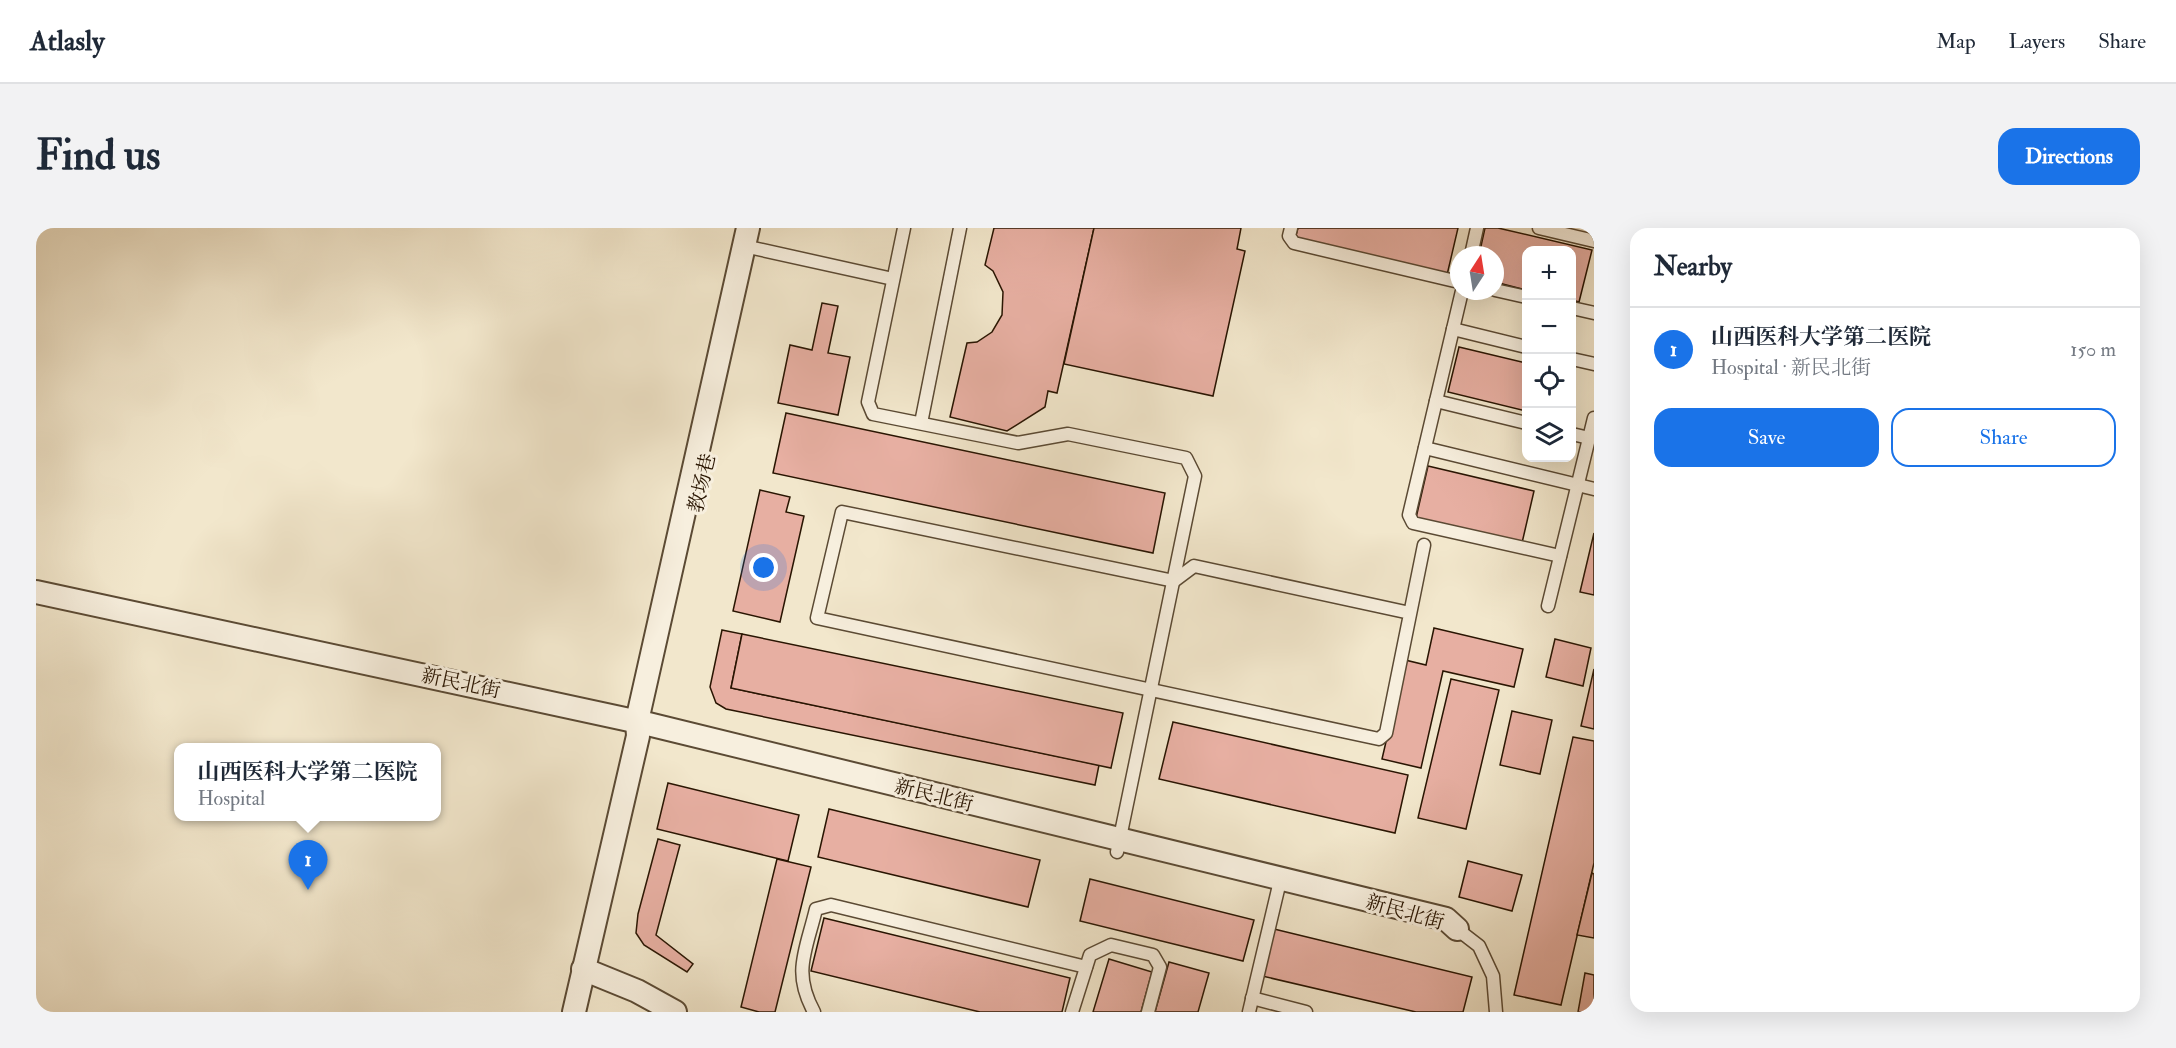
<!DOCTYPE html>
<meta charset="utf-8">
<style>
:root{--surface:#fff;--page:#f2f2f3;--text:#1f2937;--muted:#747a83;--line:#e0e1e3;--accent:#1a73e8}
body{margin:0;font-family:"IM FELL Double Pica","Noto Serif SC",serif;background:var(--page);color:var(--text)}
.controls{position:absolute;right:18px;top:18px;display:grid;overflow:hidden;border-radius:12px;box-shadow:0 6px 24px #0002}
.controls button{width:54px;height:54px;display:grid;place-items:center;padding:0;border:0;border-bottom:2px solid var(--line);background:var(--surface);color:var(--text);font:30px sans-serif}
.compass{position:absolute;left:1414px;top:18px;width:54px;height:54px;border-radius:50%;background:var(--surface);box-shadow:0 6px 24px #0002;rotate:12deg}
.you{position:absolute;left:728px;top:340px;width:21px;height:21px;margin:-15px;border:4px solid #fff;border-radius:50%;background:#1a73e8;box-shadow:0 0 0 9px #1a73e833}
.badge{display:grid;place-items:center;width:39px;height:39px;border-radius:50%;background:var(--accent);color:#fff;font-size:20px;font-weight:700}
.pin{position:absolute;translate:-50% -50px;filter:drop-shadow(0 2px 3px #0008)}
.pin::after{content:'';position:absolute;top:32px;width:21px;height:18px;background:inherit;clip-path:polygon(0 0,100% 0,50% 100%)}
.popup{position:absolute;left:138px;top:515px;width:267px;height:78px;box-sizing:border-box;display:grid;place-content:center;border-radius:12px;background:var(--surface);filter:drop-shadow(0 2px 4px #0005);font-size:20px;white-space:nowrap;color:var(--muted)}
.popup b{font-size:22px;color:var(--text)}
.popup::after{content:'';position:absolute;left:50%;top:100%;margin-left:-12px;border:12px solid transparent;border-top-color:var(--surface)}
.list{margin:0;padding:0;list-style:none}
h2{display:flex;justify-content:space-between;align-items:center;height:78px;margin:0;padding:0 24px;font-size:26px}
h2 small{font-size:20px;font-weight:400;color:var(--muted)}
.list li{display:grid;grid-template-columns:39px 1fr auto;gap:18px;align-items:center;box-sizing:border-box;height:84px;padding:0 24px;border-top:2px solid var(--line)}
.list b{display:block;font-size:22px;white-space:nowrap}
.list p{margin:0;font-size:20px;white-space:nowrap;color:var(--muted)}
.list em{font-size:20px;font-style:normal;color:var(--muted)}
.actions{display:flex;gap:12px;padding:18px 24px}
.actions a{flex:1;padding:14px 0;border:2px solid var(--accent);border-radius:18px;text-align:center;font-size:21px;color:var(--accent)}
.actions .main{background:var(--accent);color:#fff}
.icon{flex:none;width:33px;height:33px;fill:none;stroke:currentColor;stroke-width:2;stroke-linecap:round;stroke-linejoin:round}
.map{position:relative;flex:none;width:1558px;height:784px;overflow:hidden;border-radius:18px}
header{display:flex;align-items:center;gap:36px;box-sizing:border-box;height:84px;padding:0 30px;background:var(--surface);border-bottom:2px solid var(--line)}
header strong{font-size:28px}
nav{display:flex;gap:33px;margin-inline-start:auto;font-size:21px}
.intro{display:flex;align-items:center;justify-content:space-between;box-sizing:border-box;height:144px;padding:0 36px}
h1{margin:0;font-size:42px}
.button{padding:15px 27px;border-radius:18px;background:var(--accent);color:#fff;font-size:21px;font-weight:700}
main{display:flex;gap:36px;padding:0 36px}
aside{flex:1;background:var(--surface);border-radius:18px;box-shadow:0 6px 24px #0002}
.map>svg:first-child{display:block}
</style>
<header>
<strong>Atlasly</strong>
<nav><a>Map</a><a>Layers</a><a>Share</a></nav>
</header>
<div class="intro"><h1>Find us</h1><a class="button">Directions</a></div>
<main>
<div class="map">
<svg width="1558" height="784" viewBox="0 0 1558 784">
<rect width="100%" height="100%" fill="#f2e7cc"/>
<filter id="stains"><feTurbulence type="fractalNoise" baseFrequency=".00333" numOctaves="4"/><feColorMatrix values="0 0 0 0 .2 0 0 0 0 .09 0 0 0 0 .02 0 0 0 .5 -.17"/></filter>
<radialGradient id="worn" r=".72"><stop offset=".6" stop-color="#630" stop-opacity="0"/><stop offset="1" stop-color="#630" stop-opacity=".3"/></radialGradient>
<g fill="#e7afa2" stroke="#291502" stroke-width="1.5">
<polygon points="958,0 1058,0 1021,165 1012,163 1009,179 971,203 914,189 931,115 941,114 956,104 966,87 967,64 957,43 949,37"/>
<polygon points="1058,0 1205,0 1201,21 1209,23 1177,168 1028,136"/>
<polygon points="1262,0 1422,0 1411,47 1259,11"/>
<polygon points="1449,0 1462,0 1556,22 1543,74 1536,72 1536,22 1490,22 1490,62 1459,54 1459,27 1443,27"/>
<polygon points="786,75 802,78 792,125 814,129 802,187 742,175 754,117 776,122"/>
<polygon points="1423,119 1490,135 1490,183 1412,164"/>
<polygon points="750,185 1129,265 1117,325 737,245"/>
<polygon points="1392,238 1498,263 1486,315 1380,290"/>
<polygon points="724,262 754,269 750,284 768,288 744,394 697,383"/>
<polygon points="1558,305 1558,367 1544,364"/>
<polygon points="1398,400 1487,421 1478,459 1407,443 1385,540 1346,531 1369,432 1390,437"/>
<polygon points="686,402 706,406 695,460 1063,537 1059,557 690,481 680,475 674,459"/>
<polygon points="706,406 1087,485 1075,540 695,460"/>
<polygon points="1519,411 1555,420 1547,458 1510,449"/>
<polygon points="1558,441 1558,501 1545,498"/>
<polygon points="1415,451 1463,462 1430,601 1382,590"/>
<polygon points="1476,483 1516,492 1504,546 1464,537"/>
<polygon points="1137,494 1372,547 1359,605 1123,551"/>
<polygon points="1537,509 1558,513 1558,635 1525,777 1478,767"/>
<polygon points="632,555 763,587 752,633 621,601"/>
<polygon points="793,581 1004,632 992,679 782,629"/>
<polygon points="622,611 644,617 620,707 657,736 651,744 608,717 600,705 602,686"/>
<polygon points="741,631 775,639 739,784 723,784 705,779"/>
<polygon points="1432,633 1486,647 1476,683 1423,669"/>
<polygon points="1556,645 1558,646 1558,710 1541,707"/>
<polygon points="1054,651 1218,692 1207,733 1044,693"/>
<polygon points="788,690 1034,750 1026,784 944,784 775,743"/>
<polygon points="1238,701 1436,749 1427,784 1380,784 1226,748"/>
<polygon points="1073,731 1116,744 1105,784 1057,784"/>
<polygon points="1133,734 1173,745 1162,784 1119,784"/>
<polygon points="1549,745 1558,747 1558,784 1542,784"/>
</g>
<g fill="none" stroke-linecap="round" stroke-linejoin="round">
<defs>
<g id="lane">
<polyline points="868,0 832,174 837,186 982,215 1032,206 1150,230 1159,248 1081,624"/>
<polyline points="1255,0 1253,8 1258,15 1423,54"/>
<polyline points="1503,0 1558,13"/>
<polyline points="708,18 857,51"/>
<polyline points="1435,27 1441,0"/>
<polyline points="1459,62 1490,69"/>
<polyline points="1426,63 1373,287 1377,295 1524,328"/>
<polyline points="1536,80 1558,85"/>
<polyline points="1417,101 1490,119"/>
<polyline points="1536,131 1558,136"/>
<polyline points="1400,173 1490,195"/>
<polyline points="885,195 924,0"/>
<polyline points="1536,206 1553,210"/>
<polyline points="1389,220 1558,261"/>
<polyline points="1512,378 1558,190"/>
<polyline points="1374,385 1158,338 1138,353 806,284 781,390 1343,511 1350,505 1388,317"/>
<polyline points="1421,701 1443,718 1457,748 1460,784"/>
<polyline points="1216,770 1270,784"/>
<path d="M778,784c-22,-40 -8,-61 2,-103l15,-4 255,62"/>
<polyline points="1036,784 1054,727 1075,717 1117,727 1124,739 1112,784"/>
<polyline points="1213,784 1244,653"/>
</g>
<g id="street">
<polyline points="0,364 612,496 1410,691 1421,701"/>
<polyline points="547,741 601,763 639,784"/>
<polyline points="538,784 602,508 601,493 712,0"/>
</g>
</defs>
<use href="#lane" stroke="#5b4a34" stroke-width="15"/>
<use href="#street" stroke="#5b4a34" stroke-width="26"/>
<use href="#lane" stroke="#f7efde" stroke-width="12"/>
<use href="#street" stroke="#f7efde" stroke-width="22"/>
</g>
<g text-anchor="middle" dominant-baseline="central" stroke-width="6" stroke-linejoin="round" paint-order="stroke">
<g font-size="20" fill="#291502" stroke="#f7efde">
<text transform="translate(666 255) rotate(-77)">教场巷</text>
<text transform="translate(425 455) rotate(12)">新民北街</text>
<text transform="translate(898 567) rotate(14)">新民北街</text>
<text transform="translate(1369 684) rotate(16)">新民北街</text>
</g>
</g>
<rect width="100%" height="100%" filter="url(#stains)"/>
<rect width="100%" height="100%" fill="url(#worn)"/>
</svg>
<div class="controls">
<button>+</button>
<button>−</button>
<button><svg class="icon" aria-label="locate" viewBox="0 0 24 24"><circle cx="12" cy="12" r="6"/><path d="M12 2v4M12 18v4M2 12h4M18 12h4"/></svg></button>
<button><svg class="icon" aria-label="layers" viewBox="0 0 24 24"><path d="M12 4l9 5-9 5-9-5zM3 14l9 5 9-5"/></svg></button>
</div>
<svg class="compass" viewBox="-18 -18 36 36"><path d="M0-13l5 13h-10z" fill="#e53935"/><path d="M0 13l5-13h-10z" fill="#747a83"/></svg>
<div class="you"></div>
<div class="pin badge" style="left:272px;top:662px">1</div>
<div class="popup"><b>山西医科大学第二医院</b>Hospital</div>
</div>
<aside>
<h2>Nearby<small></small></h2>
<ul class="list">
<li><span class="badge">1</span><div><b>山西医科大学第二医院</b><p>Hospital · 新民北街</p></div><em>150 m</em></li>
</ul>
<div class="actions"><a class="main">Save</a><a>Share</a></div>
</aside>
</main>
